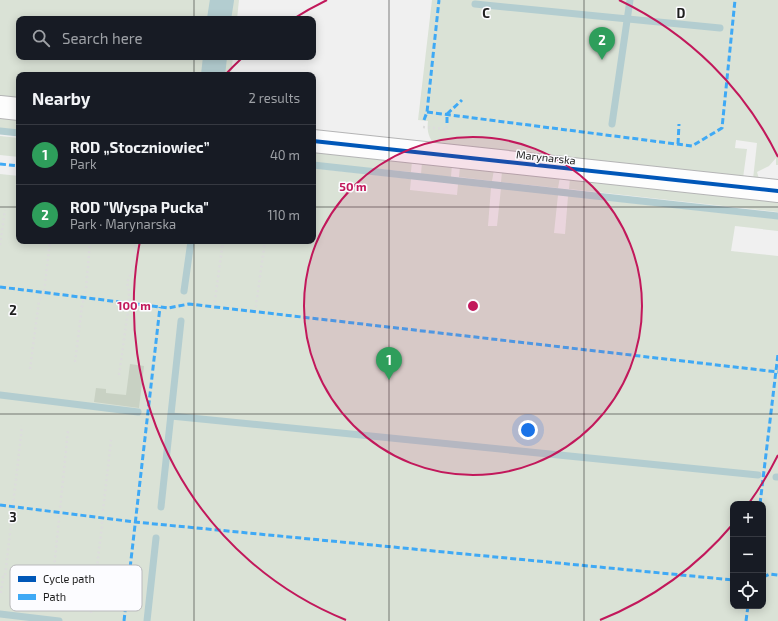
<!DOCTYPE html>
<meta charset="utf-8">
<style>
:root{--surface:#171b24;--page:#242831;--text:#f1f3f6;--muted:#9ea1a6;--line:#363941;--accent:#0b8043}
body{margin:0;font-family:"Exo 2",sans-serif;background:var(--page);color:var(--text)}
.controls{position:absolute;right:12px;bottom:12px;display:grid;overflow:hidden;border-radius:8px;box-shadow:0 2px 10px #0003}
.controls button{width:36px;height:36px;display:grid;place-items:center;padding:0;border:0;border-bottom:1px solid var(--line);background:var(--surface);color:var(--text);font:20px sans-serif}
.you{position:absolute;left:528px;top:430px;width:14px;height:14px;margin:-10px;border:3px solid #fff;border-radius:50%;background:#1a73e8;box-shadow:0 0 0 6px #1a73e833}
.badge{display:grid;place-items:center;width:26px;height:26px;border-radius:50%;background:var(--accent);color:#fff;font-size:13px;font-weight:700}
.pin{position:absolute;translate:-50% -33px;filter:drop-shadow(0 1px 2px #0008)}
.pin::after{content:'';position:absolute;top:21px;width:14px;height:12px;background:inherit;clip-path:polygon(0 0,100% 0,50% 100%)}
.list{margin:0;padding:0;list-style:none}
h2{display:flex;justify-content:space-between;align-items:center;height:52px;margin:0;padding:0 16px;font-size:17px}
h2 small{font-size:13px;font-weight:400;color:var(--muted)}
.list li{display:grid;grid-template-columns:26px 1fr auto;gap:12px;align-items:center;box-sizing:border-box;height:60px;padding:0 16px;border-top:1px solid var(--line)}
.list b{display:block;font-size:15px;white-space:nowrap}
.list p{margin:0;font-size:13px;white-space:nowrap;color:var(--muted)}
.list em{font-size:13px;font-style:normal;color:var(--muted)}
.icon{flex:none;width:22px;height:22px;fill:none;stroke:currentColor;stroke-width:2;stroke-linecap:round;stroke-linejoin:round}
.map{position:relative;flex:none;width:778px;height:621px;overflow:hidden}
.search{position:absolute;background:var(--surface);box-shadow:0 2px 10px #0003;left:16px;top:16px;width:300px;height:44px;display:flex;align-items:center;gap:10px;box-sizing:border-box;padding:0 14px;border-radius:8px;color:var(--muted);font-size:15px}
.panel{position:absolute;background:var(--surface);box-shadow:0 2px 10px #0003;left:16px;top:72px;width:300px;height:172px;border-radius:8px}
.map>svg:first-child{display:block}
</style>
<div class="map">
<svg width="778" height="621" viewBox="0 0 778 621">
<rect width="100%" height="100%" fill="#f0f0f0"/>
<g fill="#dae2d6" fill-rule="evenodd">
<polygon points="0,0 239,0 237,19 19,19 19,57 233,57 231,75 19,75 19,102 0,98"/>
<path d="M432,0h346v165h-2v-7l-7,8 -12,6 2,7h-6l4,-36 -21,-3 -1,8 12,1 -4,29 -309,-34c-6,-8 -7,-14 -6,-23l-10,-1z"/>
<polygon points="0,117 19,119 19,131 0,129"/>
<polygon points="0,136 19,138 19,157 0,155"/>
<polygon points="313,150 412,161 411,172 313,163"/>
<polygon points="422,162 452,165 451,177 421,174"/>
<polygon points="460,166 494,170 492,181 459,177"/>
<path d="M313,168l98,11 -1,11 47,5 1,-11 33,4 -3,38h9l4,-38 57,7 -4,38 11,1 3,-38 210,23v12l-43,-5 -4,25 47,5v365h-778v-447l19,2v65h294zM733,504h30v102h-30z"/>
<polygon points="502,171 560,177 558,188 501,182"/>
<polygon points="570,178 778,200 778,212 569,189"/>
</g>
<polygon fill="#c8d1c3" points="130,364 144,366 139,408 94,402 96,388 106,389 106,393 126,395"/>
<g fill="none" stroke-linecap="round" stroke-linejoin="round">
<g stroke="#b3cdd0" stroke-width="7">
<polyline points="475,4 720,28"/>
<polyline points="612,124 630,0"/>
<polyline points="0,131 19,133"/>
<polyline points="313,165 778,216"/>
<polyline points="184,291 191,241"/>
<polyline points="0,395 138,412"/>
<polyline points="171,416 758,475"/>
<polyline points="776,477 778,477"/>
<polyline points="161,507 181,321"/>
<polyline points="0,614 59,621"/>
<polyline points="147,621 156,538"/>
</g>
<g stroke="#b3cdd0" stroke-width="24">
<polyline points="219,19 222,0"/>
<polyline points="213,75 215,57"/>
</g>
<defs>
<g id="minor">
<polyline points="0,107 19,109"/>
<polyline points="313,141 778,191"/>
</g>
</defs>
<use href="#minor" stroke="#b4b4b5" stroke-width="24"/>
<g stroke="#dcdcdc" stroke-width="2.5" stroke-dasharray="2 3" stroke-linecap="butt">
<polyline points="423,127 446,129"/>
<polyline points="446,133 447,123"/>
<polyline points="0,245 5,210"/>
<polyline points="214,307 223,241"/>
<polyline points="255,312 265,241"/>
<polyline points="75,362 82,306 86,289 90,241"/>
<polyline points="30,369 39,301 44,292 50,241"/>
<polyline points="119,375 129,304 129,291 127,283 133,268 136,241"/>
<polyline points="103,511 111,440"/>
<polyline points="1,593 3,577 5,577 22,426"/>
<polyline points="64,610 50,608 68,430"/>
<polyline points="91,613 102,526 102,518"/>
</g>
<use href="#minor" stroke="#fdfdfd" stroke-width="22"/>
<g stroke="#3fa9f5" stroke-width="3" stroke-dasharray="6 3" stroke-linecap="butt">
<polyline points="427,112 692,146 722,128 735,0"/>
<polyline points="424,120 427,112 439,0"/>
<polyline points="447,123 447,114 462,100"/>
<polyline points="678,144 679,124"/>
<polyline points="0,164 19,166"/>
<polyline points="0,287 168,308 189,304 778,372"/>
<polyline points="760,504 778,354"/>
<polyline points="0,505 135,522 733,580"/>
<polyline points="763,577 770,574 778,575"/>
<polyline points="124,621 160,307"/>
<polyline points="746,621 748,606"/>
</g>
<defs>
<polyline id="cycleway" points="313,141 778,191"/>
</defs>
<use href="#cycleway" stroke="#fcfcff" stroke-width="6"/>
<use href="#cycleway" stroke="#0057b8" stroke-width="4"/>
</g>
<path fill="none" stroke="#1e1e1e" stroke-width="1" stroke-opacity="0.55" d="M194,0v19M389,0v621M584,0v621M194,57v18M0,207h19M313,207h465M194,241v380M0,414h778"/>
<circle cx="473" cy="306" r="169" fill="#c2185b" fill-opacity=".12"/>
<g fill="none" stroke="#c2185b" stroke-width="2">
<circle cx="473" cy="306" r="169"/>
<path d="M778 455A339 339 0 0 1 749 503M733 524A339 339 0 0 1 600 620M346 620A339 339 0 0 1 140 241M225 75A339 339 0 0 1 242 58M293 19A339 339 0 0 1 327 0M619 0A339 339 0 0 1 778 157"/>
</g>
<g text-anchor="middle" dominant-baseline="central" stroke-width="3" stroke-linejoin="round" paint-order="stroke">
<g font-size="11" fill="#1e1e1e" stroke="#fcfcff">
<text transform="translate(546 157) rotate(6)">Marynarska</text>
</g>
</g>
<rect x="10" y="565" width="132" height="46" rx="6" fill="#fcfcff" stroke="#b9b9bc" stroke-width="1"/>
<rect x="18" y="576" width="18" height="6" fill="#0057b8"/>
<rect x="18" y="594" width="18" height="6" fill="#3fa9f5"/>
<g font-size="11" fill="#1e1e1e">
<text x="43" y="583">Cycle path</text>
<text x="43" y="601">Path</text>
</g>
<g font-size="13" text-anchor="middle" font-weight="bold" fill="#1e1e1e" stroke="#fcfcff" stroke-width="3" stroke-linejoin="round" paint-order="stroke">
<text x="486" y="18">C</text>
<text x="681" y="18">D</text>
<text x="13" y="315">2</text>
<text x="13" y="522">3</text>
</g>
<circle cx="473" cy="306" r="6" fill="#c2185b" stroke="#fcfcff" stroke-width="2"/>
<g font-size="12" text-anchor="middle" font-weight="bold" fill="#c2185b" stroke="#fcfcff" stroke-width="3" stroke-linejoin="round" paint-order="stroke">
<text x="353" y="191">50 m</text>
<text x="134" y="310">100 m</text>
</g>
</svg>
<div class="controls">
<button>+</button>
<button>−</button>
<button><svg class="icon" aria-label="locate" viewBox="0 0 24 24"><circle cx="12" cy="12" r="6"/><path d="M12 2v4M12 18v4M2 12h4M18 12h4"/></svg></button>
</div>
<div class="you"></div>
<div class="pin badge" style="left:389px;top:380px;background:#2e9e5b">1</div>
<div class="pin badge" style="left:602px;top:60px;background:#2e9e5b">2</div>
<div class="search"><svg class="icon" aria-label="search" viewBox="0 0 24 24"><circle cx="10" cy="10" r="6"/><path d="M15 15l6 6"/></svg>Search here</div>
<section class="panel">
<h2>Nearby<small>2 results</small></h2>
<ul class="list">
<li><span class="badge" style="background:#2e9e5b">1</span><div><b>ROD „Stoczniowiec”</b><p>Park</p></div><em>40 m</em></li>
<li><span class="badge" style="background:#2e9e5b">2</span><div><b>ROD &quot;Wyspa Pucka&quot;</b><p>Park · Marynarska</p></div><em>110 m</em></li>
</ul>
</section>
</div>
